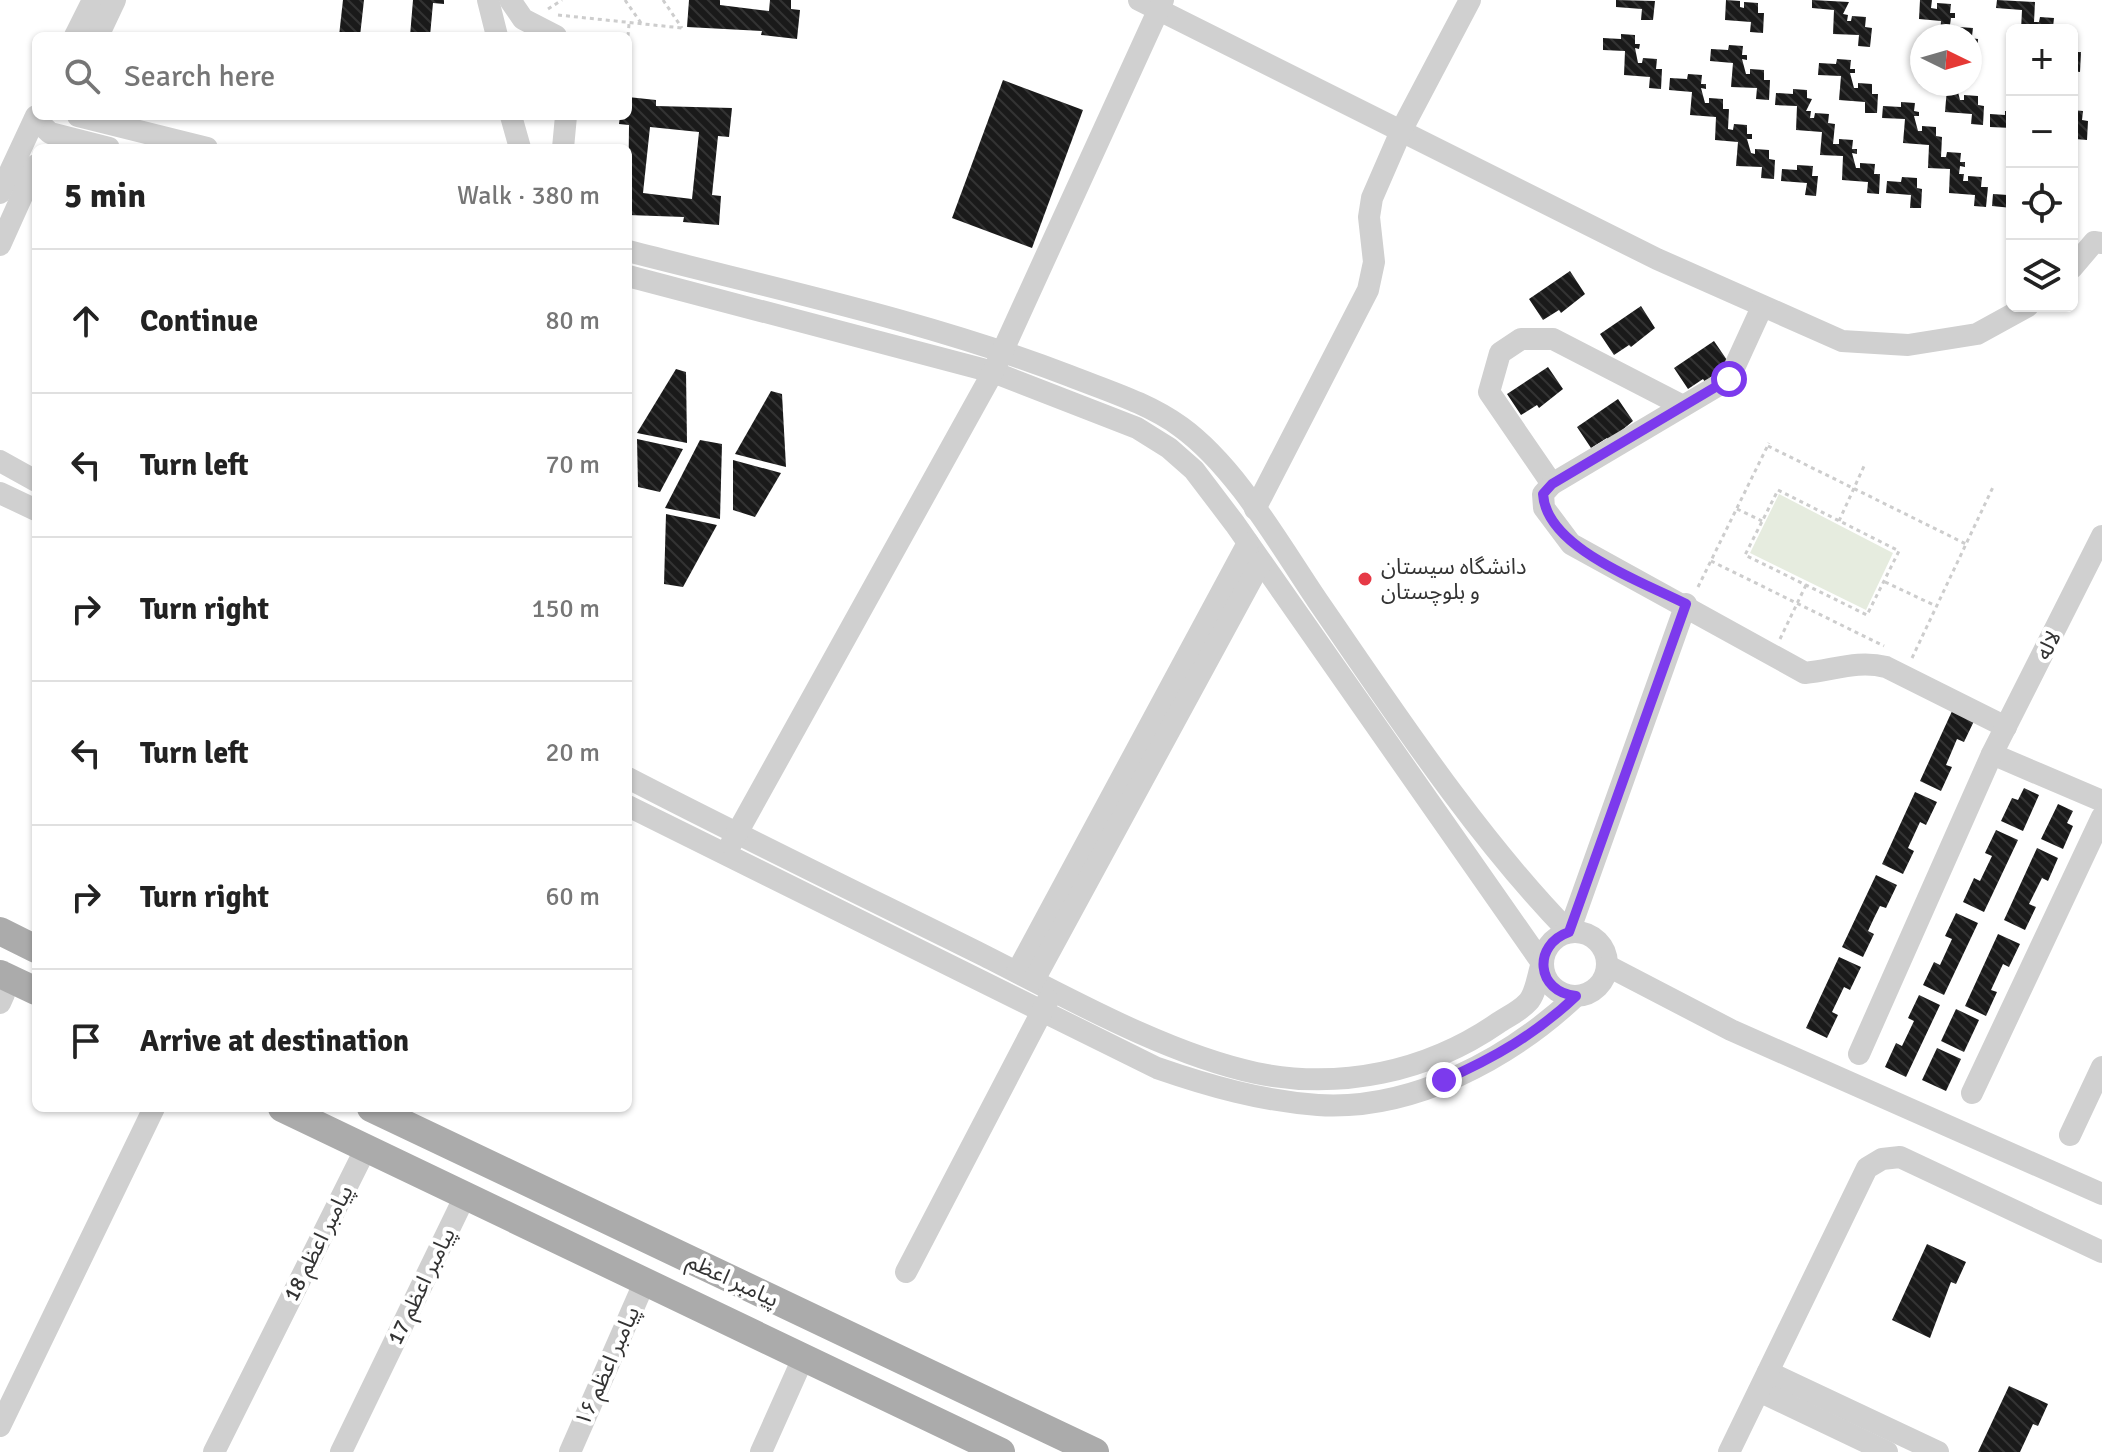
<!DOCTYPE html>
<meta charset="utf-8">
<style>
:root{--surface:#fff;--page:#f2f2f2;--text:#222;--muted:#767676;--line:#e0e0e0}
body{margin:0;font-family:Signika,"Noto Sans Arabic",sans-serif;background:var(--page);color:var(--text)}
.controls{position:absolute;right:24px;top:24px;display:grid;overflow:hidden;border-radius:12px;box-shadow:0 2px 6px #0004}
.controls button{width:72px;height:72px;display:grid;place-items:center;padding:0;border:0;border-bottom:2px solid var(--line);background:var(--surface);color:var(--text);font:40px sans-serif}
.compass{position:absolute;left:1910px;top:24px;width:72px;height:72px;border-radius:50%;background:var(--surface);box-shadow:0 2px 6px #0004;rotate:95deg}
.stop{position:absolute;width:24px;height:24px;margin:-18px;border:6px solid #7c3aed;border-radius:50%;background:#fff}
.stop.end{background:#7c3aed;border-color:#fff;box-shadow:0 2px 8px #0008}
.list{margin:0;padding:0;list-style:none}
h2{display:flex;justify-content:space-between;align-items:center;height:104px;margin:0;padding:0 32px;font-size:34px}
h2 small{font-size:26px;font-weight:400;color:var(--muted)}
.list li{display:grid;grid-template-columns:52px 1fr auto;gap:24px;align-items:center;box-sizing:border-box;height:144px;padding:0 32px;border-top:2px solid var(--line)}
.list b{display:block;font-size:30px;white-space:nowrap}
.list em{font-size:26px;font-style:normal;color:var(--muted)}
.icon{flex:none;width:44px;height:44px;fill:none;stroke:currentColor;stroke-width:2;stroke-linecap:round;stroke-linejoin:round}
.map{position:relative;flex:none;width:2102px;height:1452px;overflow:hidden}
.search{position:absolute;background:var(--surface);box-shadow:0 2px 6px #0004;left:32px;top:32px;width:600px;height:88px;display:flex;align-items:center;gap:20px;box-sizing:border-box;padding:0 28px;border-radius:12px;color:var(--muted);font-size:30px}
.panel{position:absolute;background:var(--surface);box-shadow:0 2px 6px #0004;left:32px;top:144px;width:600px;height:968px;border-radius:12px}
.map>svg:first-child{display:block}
</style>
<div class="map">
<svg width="2102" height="1452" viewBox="0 0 2102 1452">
<defs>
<pattern id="building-back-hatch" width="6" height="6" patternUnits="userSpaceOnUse" patternTransform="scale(2)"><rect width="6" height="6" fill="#1a1a1a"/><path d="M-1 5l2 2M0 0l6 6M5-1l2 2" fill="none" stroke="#333"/></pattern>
</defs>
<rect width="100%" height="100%" fill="#fff"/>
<polygon fill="#e6ecdf" points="1779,494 1893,553 1866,610 1750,553"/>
<g fill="url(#building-back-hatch)" fill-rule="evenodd">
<polygon points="343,0 364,0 360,36 339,36"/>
<polygon points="413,0 444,0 444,4 433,3 430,36 410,36"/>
<polygon points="689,0 720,0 720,5 769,11 770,0 791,0 791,9 800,10 797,39 761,35 762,31 687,27"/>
<polygon points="1616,0 1655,1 1653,20 1641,20 1642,9 1616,7"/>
<polygon points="1726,0 1740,1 1740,7 1744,8 1744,2 1758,3 1758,13 1764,13 1763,33 1750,32 1751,22 1725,20"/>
<polygon points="1812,0 1849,2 1843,14 1848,15 1847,21 1851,21 1852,16 1866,17 1865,27 1872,28 1870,47 1858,46 1859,35 1833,34 1834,10 1812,8"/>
<polygon points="1920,0 1932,0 1931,8 1937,9 1937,3 1951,4 1950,13 1955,13 1955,18 1951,18 1950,25 1955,26 1954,32 1958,33 1959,27 1973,28 1972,36 1940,36 1941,21 1919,19"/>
<polygon points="1997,0 2035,2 2034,22 2039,22 2040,17 2054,18 2053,27 2058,30 2021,30 2022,10 1996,8"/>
<polygon points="1621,34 1635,35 1635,44 1640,44 1639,49 1635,48 1638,63 1642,63 1643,58 1657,59 1656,69 1662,69 1661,89 1649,88 1650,77 1624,75 1625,51 1603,50 1603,38 1621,39"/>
<polygon points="1970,38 1978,39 1977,58 1970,58"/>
<polygon points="2072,42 2075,42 2075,52 2081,52 2080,72 2072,71"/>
<polygon points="1729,45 1743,46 1742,55 1747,55 1747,60 1742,59 1746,74 1750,74 1750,69 1764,70 1764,80 1770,80 1769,100 1756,99 1757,88 1731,87 1733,63 1710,61 1711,49 1728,50"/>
<polygon points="1837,59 1851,60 1850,69 1855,69 1855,73 1850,73 1854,88 1858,88 1858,83 1872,84 1872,94 1878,94 1877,113 1865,113 1865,102 1839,100 1841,76 1818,75 1819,63 1836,64"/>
<polygon points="1688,74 1702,75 1701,84 1706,84 1706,89 1701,88 1705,103 1709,103 1709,98 1723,99 1723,109 1729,109 1728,129 1733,130 1734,124 1747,125 1747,134 1752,134 1752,139 1747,139 1751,153 1755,154 1755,149 1769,150 1769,159 1775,160 1774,179 1761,178 1762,167 1736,166 1738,142 1715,140 1716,117 1690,115 1692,92 1669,90 1670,78 1687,79"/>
<polygon points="1003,80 1083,110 1032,248 952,218"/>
<polygon points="1919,84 1956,84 1960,100 1964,100 1964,95 1978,96 1978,105 1984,106 1983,125 1971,124 1972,114 1945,112 1947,88"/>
<polygon points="1793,89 1807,90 1807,98 1812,99 1806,111 1811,111 1810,118 1814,118 1815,113 1829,114 1828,123 1835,124 1833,144 1839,144 1839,139 1853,140 1852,149 1857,149 1857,154 1852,153 1856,168 1860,168 1860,163 1875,164 1874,174 1880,174 1879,194 1867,193 1868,182 1842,180 1843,156 1820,155 1822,132 1796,130 1797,106 1775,105 1776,93 1793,94"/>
<path d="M628,97l28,3v6l76,2 -3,29 -11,-1 -6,59 9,1 -2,29 -36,-3 1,-5 -56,-2 1,-90 -10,-1 1,-8h8zM650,127l49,5 -7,67 -49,-6z"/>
<polygon points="1901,102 1915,103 1914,111 1919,112 1919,116 1914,116 1918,131 1922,131 1922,126 1936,127 1936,136 1942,137 1941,157 1946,157 1947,152 1961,153 1960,162 1965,162 1965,167 1960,166 1959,174 1964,174 1963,181 1968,181 1968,176 1982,177 1981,187 1988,187 1986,207 1974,206 1975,195 1949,193 1950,169 1928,168 1929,145 1903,143 1905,119 1882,118 1883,106 1901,107"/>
<polygon points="2072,110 2083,111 2082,120 2088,121 2087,140 2075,139"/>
<polygon points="2005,111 2012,111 2012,128 1990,127 1990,114 2005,115"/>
<polygon points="1797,165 1813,166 1812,176 1818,176 1816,196 1805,195 1807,183 1781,181 1782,169 1797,170"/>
<polygon points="1902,177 1917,178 1917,188 1922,189 1921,208 1910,208 1911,195 1886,193 1887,181 1901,182"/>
<polygon points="2008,190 2012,190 2012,208 1992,206 1993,194 2008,195"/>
<polygon points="1570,271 1585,294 1561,313 1559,310 1543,320 1529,299"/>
<polygon points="1641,306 1655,328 1631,347 1629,345 1614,355 1600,334"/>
<polygon points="1714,341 1729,363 1705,382 1703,379 1688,389 1674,368"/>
<polygon points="1548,367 1563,389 1539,408 1537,405 1521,415 1507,394"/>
<polygon points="676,369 686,372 687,443 637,433"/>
<polygon points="771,391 782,394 786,467 735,454"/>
<polygon points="1618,399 1633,421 1609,441 1607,438 1591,448 1577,427"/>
<polygon points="637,439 683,449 660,492 638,487"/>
<polygon points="700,440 722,444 720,519 665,508"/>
<polygon points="733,460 781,473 755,517 733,510"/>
<polygon points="666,514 717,525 683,587 664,584"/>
<polygon points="1953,709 1975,719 1964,742 1957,739 1946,765 1952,767 1941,791 1920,781"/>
<polygon points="2024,788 2039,795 2023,831 2001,821 2012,798 2018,800"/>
<polygon points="1915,792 1937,802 1926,825 1920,822 1908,848 1914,851 1903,874 1882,864"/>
<polygon points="2058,804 2073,811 2067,823 2073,826 2063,849 2041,839"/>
<polygon points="1996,830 2018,840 1984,912 1963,902 1974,878 1980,881 1992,856 1985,853"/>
<polygon points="2037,848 2058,858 2048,881 2042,878 2029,904 2036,907 2025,930 2004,920"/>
<polygon points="1876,875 1897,885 1886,908 1880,906 1874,918 1868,931 1874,934 1863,957 1842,947"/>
<polygon points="1956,913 1978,923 1944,995 1923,985 1934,962 1940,965 1952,939 1945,936"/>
<polygon points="1998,934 2020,944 2009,967 2003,964 1991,990 1997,992 1986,1016 1965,1006"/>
<polygon points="1839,957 1861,967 1850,990 1844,987 1832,1012 1838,1015 1827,1038 1806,1028"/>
<polygon points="1919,995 1940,1005 1906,1077 1885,1067 1896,1043 1902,1046 1914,1021 1908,1018"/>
<polygon points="1956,1009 1979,1020 1964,1052 1941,1041"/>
<polygon points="1937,1048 1961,1059 1946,1091 1922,1080"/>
<polygon points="1927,1244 1966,1262 1956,1284 1951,1282 1930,1338 1892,1320"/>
<polygon points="2009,1386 2048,1404 2038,1426 2033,1424 2020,1452 1978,1452"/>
</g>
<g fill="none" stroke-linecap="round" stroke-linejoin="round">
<g stroke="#cdcdcd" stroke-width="3" stroke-dasharray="4 4" stroke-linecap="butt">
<polyline points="625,0 641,23"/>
<polyline points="663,0 682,28"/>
<polyline points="548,9 562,0"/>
<polyline points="558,15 682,28"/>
<polyline points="628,36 629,24"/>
<polyline points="1768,446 1966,544"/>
<polygon points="1778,490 1899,551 1867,615 1745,555"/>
<polyline points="1737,509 1762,521"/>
<polyline points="1839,521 1865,464"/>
<polyline points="1711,561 1884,646"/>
<polyline points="1885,582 1936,606"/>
<polyline points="1698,587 1769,443"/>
<polyline points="1780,639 1806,585"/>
<polyline points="1912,658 1994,485"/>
</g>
<g stroke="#d0d0d0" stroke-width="22">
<polyline points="488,0 497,36"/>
<polyline points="510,0 523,19 556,36"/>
<polyline points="1139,0 1657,259 1842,341 1908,345 1977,334 2028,306"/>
<polyline points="75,36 93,0"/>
<polyline points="98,36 115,0"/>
<polyline points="78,116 207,148"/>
<polyline points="511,116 520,148"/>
<polyline points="35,119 50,133 109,148"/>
<polyline points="563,148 566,116"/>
<polyline points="0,193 36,116"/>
<polyline points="0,245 36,165"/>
<path d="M628,251c147,38 300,70 442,125 38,15 78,27 111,51 55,40 98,117 136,173 76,110 159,237 252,332l117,-328"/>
<polyline points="2072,268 2094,242 2102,243"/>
<path d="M628,276l365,96 144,56 32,20 25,22 41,54 307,439c-4,11 -6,31 -14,39 -8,9 -21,15 -30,21 -71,49 -158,67 -242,50 -89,-19 -190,-76 -271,-117 -119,-59 -239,-117 -357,-178"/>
<path d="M1681,405l-128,-66h-32l-21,14 -11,39 63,92 -9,10 1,14 27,36 234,129c29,-3 53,-13 81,-6l120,60"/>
<polyline points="0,461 36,481"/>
<polyline points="1552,484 1729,379 1762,307"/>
<polyline points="0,493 36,510"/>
<polyline points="1255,509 1368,290 1374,262 1369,217 1372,198 1402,129 1470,0"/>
<polyline points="1992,754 2102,801"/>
<path d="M628,806l529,262c52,18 105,33 161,37 94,6 191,-46 258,-109"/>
<polyline points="731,844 993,372 1163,0"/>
<circle cx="1575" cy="964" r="32"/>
<polyline points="1608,966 1731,1030 2102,1194"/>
<polyline points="1017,972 1248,543"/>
<polyline points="1034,980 1261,562"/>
<polyline points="0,1003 4,994"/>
<polyline points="1859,1054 1992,754 2102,536"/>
<polyline points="1972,1093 2102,817"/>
<polyline points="2070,1135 2102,1067"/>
<polyline points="906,1272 1048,1000"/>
<polyline points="1768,1372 1938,1452"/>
<polyline points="1759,1391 1887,1452"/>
<polyline points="0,1426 154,1108"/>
<polyline points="214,1452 366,1148"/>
<polyline points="341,1452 465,1196"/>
<polyline points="570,1452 645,1281"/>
<polyline points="761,1452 804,1356"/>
<polyline points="1729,1452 1867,1168 1882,1159 1900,1157 2102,1252"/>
</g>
<g stroke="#ababab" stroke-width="28">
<polyline points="0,931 36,949"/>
<polyline points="0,974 36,991"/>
<polyline points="282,1108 1001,1452"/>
<polyline points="371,1108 1095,1452"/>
</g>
</g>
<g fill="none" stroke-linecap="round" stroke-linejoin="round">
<path stroke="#7c3aed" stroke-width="10" d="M1444,1080c50,-22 92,-46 132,-84 -40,-4 -44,-51 -7,-64l117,-328c-43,-22 -140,-56 -143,-110l9,-10 177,-105"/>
</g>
<circle fill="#e63946" stroke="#fff" stroke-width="3" cx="1365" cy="579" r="8"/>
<g text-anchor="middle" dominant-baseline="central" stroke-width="8" stroke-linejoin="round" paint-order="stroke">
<g font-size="22" fill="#333" stroke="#fff" text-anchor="start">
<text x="1381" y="566">دانشگاه سیستان<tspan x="1381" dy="25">و بلوچستان</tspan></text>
</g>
<g font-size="22" fill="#333" stroke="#fff">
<text transform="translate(2048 645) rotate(-63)">لاله</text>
<text transform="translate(318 1243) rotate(-63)">پیامبر اعظم 18</text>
<text transform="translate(733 1280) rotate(25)">پیامبر اعظم</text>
<text transform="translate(421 1286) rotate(-64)">پیامبر اعظم 17</text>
<text transform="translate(607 1366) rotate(-66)">پیامبر اعظم ۱۶</text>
</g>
</g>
</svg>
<div class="controls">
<button>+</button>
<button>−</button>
<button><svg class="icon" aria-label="locate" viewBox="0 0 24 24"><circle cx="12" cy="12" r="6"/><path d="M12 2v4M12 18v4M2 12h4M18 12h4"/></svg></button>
<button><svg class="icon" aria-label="layers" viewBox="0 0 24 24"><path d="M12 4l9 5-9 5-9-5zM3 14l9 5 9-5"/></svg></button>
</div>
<svg class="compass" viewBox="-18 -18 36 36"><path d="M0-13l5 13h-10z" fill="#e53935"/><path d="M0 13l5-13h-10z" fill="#767676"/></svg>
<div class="stop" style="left:1729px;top:379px"></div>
<div class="stop end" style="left:1444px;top:1080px"></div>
<div class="search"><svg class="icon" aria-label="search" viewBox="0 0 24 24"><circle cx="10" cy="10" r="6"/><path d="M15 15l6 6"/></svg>Search here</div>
<section class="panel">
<h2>5 min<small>Walk · 380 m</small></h2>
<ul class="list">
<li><svg class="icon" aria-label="ahead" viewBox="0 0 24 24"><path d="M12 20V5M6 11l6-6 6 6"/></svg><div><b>Continue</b></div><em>80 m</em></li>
<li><svg class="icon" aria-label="left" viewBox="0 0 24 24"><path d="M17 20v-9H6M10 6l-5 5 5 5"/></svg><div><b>Turn left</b></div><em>70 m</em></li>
<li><svg class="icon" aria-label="right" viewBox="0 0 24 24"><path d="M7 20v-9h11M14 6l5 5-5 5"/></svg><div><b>Turn right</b></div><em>150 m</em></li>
<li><svg class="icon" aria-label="left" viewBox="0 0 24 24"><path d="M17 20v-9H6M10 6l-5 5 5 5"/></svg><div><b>Turn left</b></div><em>20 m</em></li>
<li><svg class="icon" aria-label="right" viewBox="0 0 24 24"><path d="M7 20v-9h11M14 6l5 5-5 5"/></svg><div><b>Turn right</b></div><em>60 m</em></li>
<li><svg class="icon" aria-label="arrive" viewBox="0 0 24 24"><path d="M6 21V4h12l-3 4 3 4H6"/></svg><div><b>Arrive at destination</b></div></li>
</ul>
</section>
</div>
